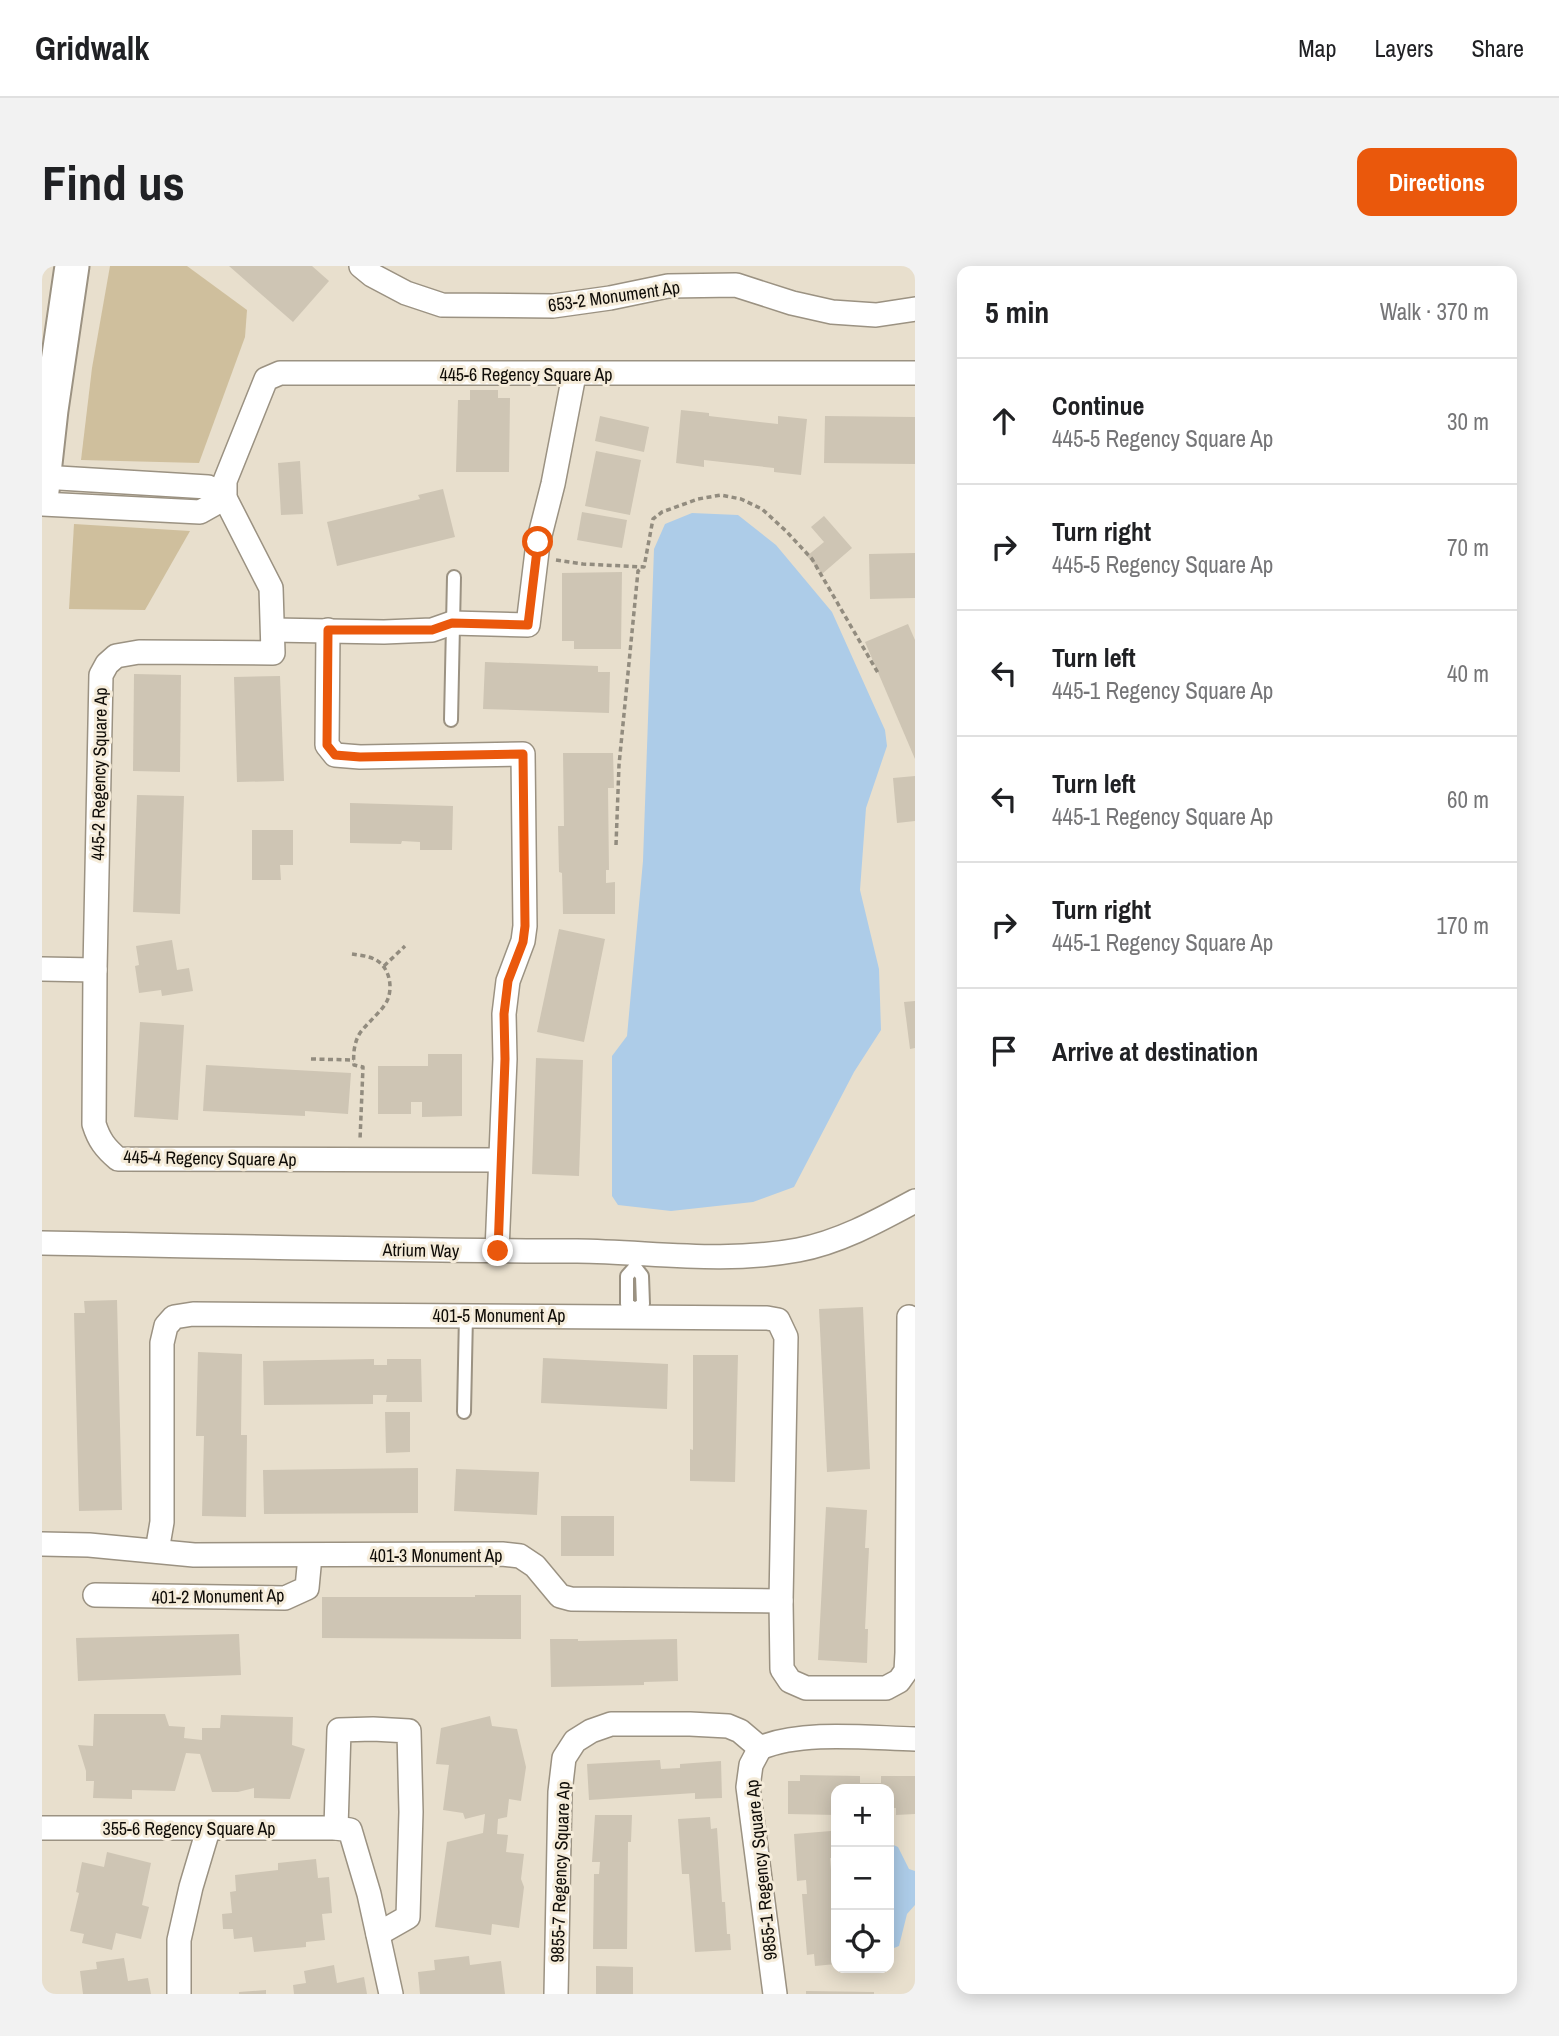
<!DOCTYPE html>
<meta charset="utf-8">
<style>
:root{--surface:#fff;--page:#f2f2f2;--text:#202124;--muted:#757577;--line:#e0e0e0;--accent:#ea580c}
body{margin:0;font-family:"Archivo Narrow",sans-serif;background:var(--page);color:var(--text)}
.controls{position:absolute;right:21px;bottom:21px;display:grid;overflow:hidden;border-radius:14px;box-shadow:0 4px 18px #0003}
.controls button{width:63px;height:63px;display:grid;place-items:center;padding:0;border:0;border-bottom:2px solid var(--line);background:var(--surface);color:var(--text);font:35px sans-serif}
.stop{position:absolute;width:21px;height:21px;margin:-16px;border:5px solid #ea580c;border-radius:50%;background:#fff}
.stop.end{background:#ea580c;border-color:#fff;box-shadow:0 2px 7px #0008}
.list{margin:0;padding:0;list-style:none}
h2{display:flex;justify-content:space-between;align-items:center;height:91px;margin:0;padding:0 28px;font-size:30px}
h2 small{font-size:23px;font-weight:400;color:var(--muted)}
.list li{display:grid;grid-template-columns:46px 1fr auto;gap:21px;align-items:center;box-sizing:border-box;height:126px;padding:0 28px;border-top:2px solid var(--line)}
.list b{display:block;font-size:26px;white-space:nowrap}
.list p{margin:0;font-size:23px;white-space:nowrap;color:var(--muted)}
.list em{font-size:23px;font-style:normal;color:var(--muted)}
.icon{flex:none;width:38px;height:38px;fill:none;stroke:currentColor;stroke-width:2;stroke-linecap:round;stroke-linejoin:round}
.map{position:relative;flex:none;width:873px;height:1728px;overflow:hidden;border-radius:14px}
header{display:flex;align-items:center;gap:42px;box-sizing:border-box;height:98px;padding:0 35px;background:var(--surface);border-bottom:2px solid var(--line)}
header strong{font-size:33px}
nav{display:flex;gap:38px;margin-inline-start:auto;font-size:24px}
.intro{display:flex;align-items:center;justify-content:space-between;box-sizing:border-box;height:168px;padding:0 42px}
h1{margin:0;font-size:49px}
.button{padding:18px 32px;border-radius:14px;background:var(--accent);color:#fff;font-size:24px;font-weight:700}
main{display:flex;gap:42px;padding:0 42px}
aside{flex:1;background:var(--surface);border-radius:14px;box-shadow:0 4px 18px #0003}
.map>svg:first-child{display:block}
</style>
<header>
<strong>Gridwalk</strong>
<nav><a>Map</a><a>Layers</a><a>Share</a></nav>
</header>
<div class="intro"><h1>Find us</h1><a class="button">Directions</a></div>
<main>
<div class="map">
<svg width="873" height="1728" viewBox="0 0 873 1728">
<rect width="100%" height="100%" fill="#e8dfcd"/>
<g fill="#cfbf9d">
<polygon points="68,0 145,0 205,44 203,71 157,197 39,194 50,102"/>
<polygon points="32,258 148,265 103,344 27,343"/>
</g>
<g fill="#adcce8">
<polygon points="650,247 696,249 734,279 790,346 843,464 845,480 824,542 818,624 837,703 839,764 812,806 752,921 711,936 629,945 576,939 570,930 570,790 585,770 601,595 612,283 623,258"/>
<polygon points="847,1577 856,1581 867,1603 873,1605 873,1639 865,1648 857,1680 847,1684"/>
</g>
<g fill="#cec5b4">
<polygon points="187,0 270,0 287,15 251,56"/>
<polygon points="428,124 456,124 456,132 468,132 467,206 414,206 416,134 428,134"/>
<polygon points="639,144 667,147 667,150 736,158 736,150 765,153 759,209 732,206 732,202 662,194 662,201 634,197"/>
<polygon points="558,150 607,161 602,186 553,175"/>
<polygon points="783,150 873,151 873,198 782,197"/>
<polygon points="554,185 599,194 588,249 543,240"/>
<polygon points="258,195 261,248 239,249 236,197"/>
<polygon points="401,223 413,271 295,300 285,256 378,233 376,229"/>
<polygon points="540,246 585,254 580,282 535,274"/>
<polygon points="782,250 810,282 780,308 765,290 782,276 769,261"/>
<polygon points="873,287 873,332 828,333 827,288"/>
<polygon points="580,306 579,383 532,383 532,375 520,375 520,307"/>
<polygon points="866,358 873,374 873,493 823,376"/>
<polygon points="443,396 556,400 556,406 568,406 567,447 441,443"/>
<polygon points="92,408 139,409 138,506 91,505"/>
<polygon points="238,410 242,515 195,516 192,411"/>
<polygon points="521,487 571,487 572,522 566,522 567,604 564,604 564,617 573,616 573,648 521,648 520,607 517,606 516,560 522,560"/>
<polygon points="873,510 873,555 855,557 851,512"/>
<polygon points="95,529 142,530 138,648 91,646"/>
<polygon points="308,537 411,540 410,584 378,584 378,576 360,575 359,578 308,577"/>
<polygon points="210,564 251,564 251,599 238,599 239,614 210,614"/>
<polygon points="517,663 563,673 542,776 495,766"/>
<polygon points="130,674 135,704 147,702 151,725 120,730 119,724 97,727 93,700 97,699 94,680"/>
<polygon points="873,735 873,782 868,783 862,736"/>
<polygon points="98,756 142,759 136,854 92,851"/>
<polygon points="386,788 420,788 420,850 380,851 380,836 369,836 369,848 336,848 336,800 386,800"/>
<polygon points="494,792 541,794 537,910 490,908"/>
<polygon points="164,799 309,807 306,848 263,845 263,850 161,845"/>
<polygon points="75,1034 80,1244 37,1245 32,1047 43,1047 42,1035"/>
<polygon points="821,1041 828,1203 785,1206 777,1043"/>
<polygon points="156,1086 200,1088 199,1169 205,1169 204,1251 160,1250 162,1170 154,1170"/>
<polygon points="651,1089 696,1089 693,1216 648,1215 648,1183 651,1184"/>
<polygon points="501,1092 626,1098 625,1143 499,1137"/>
<polygon points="332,1093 332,1099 345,1099 345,1093 379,1093 380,1136 344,1136 345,1129 331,1129 331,1138 222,1139 221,1095"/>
<polygon points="343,1146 368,1146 368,1186 344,1187"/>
<polygon points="376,1202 376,1247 222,1248 221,1204"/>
<polygon points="414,1203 497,1206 495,1249 412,1245"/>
<polygon points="784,1241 825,1244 823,1282 827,1282 823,1363 826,1363 825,1397 776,1394"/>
<rect x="519" y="1250" width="53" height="40"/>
<polygon points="433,1329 479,1329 479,1373 280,1372 280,1331 433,1331"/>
<polygon points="197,1368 199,1409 36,1415 34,1372"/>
<polygon points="508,1373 536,1373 536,1375 635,1373 636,1415 602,1416 602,1419 509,1421"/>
<polygon points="52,1448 123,1448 127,1460 143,1461 142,1472 160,1474 160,1462 178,1462 179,1449 251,1451 250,1479 263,1483 248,1533 212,1532 212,1522 196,1526 170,1526 158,1488 144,1487 133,1525 90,1524 90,1533 51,1532 52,1515 44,1515 44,1505 36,1479 51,1480"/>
<polygon points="448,1450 450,1460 475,1463 484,1501 479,1535 467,1533 465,1551 456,1553 455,1568 466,1569 464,1586 482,1588 479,1613 482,1621 477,1662 450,1658 449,1669 393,1661 405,1576 441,1567 443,1548 423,1553 421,1547 401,1544 407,1499 394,1498 399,1462"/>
<polygon points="618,1494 619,1503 638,1502 638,1498 679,1495 680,1532 653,1533 653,1527 547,1534 545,1498"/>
<polygon points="758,1509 818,1510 818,1517 839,1517 839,1510 873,1510 873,1548 854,1549 854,1542 847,1542 847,1523 794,1523 794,1549 746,1548 746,1515 758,1515"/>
<polygon points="553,1549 590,1549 589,1576 586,1576 585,1683 551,1683 552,1608 557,1608 558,1596 550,1596"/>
<polygon points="668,1551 669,1563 675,1562 680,1636 683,1636 685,1668 688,1668 689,1684 653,1686 647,1608 640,1608 636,1553"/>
<polygon points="789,1565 792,1592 788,1592 792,1643 794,1643 794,1698 773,1700 772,1688 765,1689 760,1628 765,1628 764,1614 755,1615 752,1568"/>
<polygon points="65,1586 109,1597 100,1639 107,1641 99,1673 74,1667 70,1684 40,1677 42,1668 28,1665 37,1627 34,1626 40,1596 62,1601"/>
<polygon points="274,1593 276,1612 287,1611 290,1647 280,1648 283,1674 264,1676 264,1681 212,1686 210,1671 192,1673 191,1663 181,1663 180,1648 190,1647 188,1626 194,1625 193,1609 236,1604 236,1597"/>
<polygon points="427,1690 428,1699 459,1695 463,1728 378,1728 376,1706 393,1704 392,1694"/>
<polygon points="82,1692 86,1715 106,1712 109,1728 41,1728 38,1705 55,1703 54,1696"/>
<polygon points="292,1699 295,1717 322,1711 325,1728 252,1728 251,1719 264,1717 262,1705"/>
<polygon points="554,1700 591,1701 591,1728 554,1728"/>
<polygon points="224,1724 224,1728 197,1728 197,1726"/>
<polygon points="764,1725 832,1726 832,1728 764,1728"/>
</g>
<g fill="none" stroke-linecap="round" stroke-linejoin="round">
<defs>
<g id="service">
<polyline points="409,454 412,311"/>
<polyline points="593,988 593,1001 585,1010 585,1038 593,1043 594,1050"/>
<polyline points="593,1001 600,1010 601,1038 593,1043"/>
<polyline points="422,1146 424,1049"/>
</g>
<g id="minor">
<polyline points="319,0 330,9 364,27 400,39 511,40 568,32 626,20 694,19 750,37 790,46 834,49 873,43"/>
<polyline points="0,211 166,221 183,232"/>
<polyline points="0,238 158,246 183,232"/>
<polyline points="231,364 342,366 390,364 410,357 486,359 496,277 511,218 532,109"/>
<polyline points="286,364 285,479 293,489 318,491 481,488 483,660 481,675 466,715 462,748 463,793 455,985"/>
<polyline points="0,703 53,704"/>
<path d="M458,894l-382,-1c-13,-11 -19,-19 -24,-35l1,-154 6,-295 6,-11 9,-8 23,-4 134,1 -2,-65 -46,-90v-17l41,-102 14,-6h635"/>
<path d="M0,977c178,3 356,8 535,8 76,1 145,13 221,-1 42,-8 80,-29 117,-49"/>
<polyline points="0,1278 47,1279 152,1289 460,1288 478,1290 493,1300 518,1330 529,1333 739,1335"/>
<polyline points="115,1285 120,1256 120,1077 124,1060 132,1051 151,1048 725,1052 736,1054 744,1071 739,1335 740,1403 748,1415 764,1422 844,1422 857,1415 864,1405 865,1387 867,1051"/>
<polyline points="53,1329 243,1332 265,1322 268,1290"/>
<polyline points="718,1482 709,1499 706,1521 733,1728"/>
<path d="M718,1482c42,-18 109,-10 155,-9"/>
<polyline points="0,1562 294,1562 308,1564 327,1628 349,1728"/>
<polyline points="294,1562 297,1464 331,1463 367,1465 369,1546 366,1651 336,1668"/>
<polyline points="137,1728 137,1674 149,1621 166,1564"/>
<polyline points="514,1728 518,1526 522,1492 533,1475 549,1465 569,1458 648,1458 686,1460 698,1465 718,1482"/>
</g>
<polyline id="secondary" points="0,225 9,144 30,0"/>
</defs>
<use href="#service" stroke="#9b9282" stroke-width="16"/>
<use href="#minor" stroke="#9b9282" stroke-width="26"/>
<use href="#secondary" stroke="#9b9282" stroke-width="37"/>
<g stroke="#928c7f" stroke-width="3.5" stroke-dasharray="5 3.5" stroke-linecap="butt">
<polyline points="514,294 541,298 602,301 611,253 620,246 656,233 679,229 699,233 720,243 744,265 770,293 836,407"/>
<polyline points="574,579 577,499 596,305 600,302"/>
<path d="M310,688c7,1 16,2 22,5 16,7 20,30 12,44 -7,11 -18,19 -26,30 -6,9 -7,22 -6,32l9,2 -3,73"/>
<polyline points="342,700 363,680"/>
<polyline points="269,793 312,794"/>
</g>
<use href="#service" stroke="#fff" stroke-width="12"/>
<use href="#minor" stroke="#fff" stroke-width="23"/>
<use href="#secondary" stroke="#fff" stroke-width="33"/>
</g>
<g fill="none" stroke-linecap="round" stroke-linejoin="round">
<polyline stroke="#ea580c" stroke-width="9" points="456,985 463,793 462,748 466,715 481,676 483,660 481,488 318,491 293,489 285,479 286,364 390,364 410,357 486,359 496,276"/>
</g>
<g text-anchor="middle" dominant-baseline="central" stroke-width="6" stroke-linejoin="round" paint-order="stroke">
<g font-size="18" fill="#100d08" stroke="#f5ecda">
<text transform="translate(572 30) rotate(-8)">653-2 Monument Ap</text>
<text x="484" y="108">445-6 Regency Square Ap</text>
<text transform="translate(57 508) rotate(-89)">445-2 Regency Square Ap</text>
<text transform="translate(168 892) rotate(1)">445-4 Regency Square Ap</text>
<text transform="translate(379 984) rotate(1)">Atrium Way</text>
<text x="457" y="1049">401-5 Monument Ap</text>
<text x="394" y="1289">401-3 Monument Ap</text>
<text transform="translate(176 1330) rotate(-1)">401-2 Monument Ap</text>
<text x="147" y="1562">355-6 Regency Square Ap</text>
<text transform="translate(719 1604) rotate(-96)">9855-1 Regency Square Ap</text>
<text transform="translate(518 1606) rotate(-88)">9855-7 Regency Square Ap</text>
</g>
</g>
</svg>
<div class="controls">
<button>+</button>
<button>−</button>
<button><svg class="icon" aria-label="locate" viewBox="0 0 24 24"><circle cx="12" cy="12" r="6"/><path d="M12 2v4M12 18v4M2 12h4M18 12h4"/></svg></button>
</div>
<div class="stop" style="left:496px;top:276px"></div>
<div class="stop end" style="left:456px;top:985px"></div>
</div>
<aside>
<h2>5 min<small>Walk · 370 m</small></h2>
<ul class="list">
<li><svg class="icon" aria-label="ahead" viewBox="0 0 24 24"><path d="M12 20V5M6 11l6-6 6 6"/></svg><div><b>Continue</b><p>445-5 Regency Square Ap</p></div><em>30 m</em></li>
<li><svg class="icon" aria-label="right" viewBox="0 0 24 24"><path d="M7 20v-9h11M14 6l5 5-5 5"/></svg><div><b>Turn right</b><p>445-5 Regency Square Ap</p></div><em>70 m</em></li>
<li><svg class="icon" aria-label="left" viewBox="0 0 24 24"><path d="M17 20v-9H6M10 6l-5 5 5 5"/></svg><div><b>Turn left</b><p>445-1 Regency Square Ap</p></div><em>40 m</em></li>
<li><svg class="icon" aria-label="left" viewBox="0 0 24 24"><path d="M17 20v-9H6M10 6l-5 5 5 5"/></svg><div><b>Turn left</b><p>445-1 Regency Square Ap</p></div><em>60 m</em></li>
<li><svg class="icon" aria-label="right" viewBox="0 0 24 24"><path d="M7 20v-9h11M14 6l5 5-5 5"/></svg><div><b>Turn right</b><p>445-1 Regency Square Ap</p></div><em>170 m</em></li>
<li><svg class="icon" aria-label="arrive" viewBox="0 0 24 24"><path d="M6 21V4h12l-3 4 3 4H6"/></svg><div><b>Arrive at destination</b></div></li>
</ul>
</aside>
</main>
